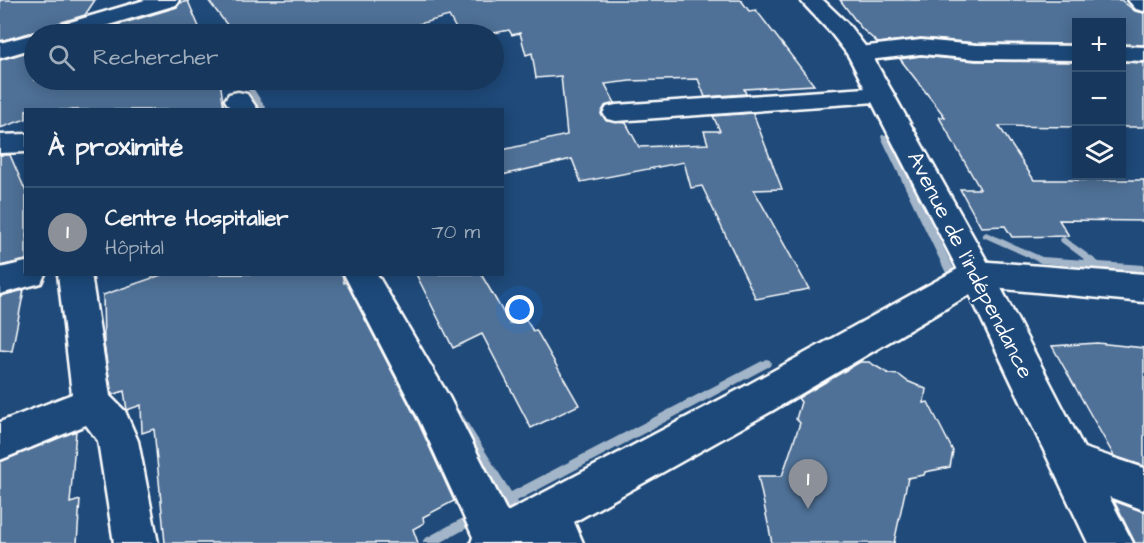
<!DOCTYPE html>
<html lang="fr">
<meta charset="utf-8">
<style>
:root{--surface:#17385c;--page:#203f62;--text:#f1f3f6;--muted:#9eacbb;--line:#365272;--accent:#8c9099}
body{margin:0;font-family:"Architects Daughter",sans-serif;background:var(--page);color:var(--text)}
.controls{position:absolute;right:18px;top:18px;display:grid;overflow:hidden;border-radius:0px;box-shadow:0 3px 15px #0003}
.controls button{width:54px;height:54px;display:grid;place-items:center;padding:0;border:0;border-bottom:2px solid var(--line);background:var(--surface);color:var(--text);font:30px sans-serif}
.you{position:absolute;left:520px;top:310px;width:21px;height:21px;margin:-15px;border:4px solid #fff;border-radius:50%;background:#1a73e8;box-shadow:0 0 0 9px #1a73e833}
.badge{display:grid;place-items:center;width:39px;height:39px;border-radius:50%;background:var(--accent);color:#fff;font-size:20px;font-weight:700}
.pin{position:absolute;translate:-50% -50px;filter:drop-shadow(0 2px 3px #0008)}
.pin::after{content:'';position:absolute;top:32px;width:21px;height:18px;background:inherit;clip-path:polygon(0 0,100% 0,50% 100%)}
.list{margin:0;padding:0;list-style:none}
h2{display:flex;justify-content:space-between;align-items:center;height:78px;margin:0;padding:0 24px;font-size:26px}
h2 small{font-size:20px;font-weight:400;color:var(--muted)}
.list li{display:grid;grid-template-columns:39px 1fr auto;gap:18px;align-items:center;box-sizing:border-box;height:90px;padding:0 24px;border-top:2px solid var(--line)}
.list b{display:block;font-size:22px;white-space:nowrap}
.list p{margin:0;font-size:20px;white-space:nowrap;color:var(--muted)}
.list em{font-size:20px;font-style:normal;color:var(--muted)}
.icon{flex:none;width:33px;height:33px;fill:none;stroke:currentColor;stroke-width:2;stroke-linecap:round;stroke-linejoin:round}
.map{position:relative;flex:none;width:1144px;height:543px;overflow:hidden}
.search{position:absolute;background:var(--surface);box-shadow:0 3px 15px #0003;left:24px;top:24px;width:480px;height:66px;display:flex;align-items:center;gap:15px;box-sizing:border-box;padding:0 21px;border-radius:33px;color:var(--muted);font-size:22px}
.panel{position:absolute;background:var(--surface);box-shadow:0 3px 15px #0003;left:24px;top:108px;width:480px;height:168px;border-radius:0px}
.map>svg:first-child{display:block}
</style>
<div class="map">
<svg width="1144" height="543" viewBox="0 0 1144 543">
<rect width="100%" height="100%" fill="#1f4a7a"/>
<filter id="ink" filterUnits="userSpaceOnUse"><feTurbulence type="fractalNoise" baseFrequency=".0167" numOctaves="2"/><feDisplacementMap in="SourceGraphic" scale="12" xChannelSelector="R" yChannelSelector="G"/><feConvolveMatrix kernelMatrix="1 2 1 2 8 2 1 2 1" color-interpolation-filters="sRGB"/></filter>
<g filter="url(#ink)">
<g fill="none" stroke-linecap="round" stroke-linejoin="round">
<g fill="#a3b5c8" fill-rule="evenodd">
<polygon points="242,80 248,80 267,110 260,110"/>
<polygon points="882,135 888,135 889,137 956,273 954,276 948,276 946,273 881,137"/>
<polygon points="986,232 1042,257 1085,260 1061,242 1060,240 1061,238 1064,237 1099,262 1144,265 1144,273 1041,263 983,237 982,235"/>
<polygon points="766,359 770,360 771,363 770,366 517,501 526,517 524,521 520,523 516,521 507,507 493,514 489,512 487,508 489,504 501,497 451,414 452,411 456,409 460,411 511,492"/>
<polygon points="476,511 480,513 482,517 480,521 440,543 422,543 424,539"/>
</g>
</g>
<g fill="#507197" stroke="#fff" stroke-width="1.5">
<polygon points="0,0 95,0 85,15 46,27 41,34 33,32 0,41"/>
<polygon points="208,0 741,0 749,11 756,10 814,85 744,89 746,94 705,97 698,79 630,81 605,84 615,103 605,106 601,114 607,121 626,123 639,147 708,144 704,131 720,131 713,116 753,113 782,189 754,190 809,289 756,299 702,186 691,188 684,162 581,182 572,159 502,175 502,150 567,135 561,76 536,78 532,53 526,55 520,33 512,35 509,30 489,34 459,34 449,16 381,34 234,34"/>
<polygon points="840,0 1121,0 1135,11 1144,13 1144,45 1122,44 1122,22 1077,21 1077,44 976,43 921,38 878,43 862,29"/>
<polygon points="188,1 202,34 94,34 94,32 177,7 180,3"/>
<polygon points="34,50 34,80 220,80 224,110 26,110 26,119 0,128 0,60"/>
<polygon points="921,56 976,61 1077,62 1077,127 999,126 1034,180 1144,180 1144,221 1059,220 1069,236 1012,237 1005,226 981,227 960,189 980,189 939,117 945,117 900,59"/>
<polygon points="1122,62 1144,63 1144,127 1122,127"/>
<polygon points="0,155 10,155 26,192 26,260 0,266"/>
<polygon points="164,274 342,274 344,283 346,282 419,424 454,501 423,517 424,523 413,529 418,543 165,543 154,429 142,433 141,405 127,410 124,391 112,395 104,344 103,295"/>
<polygon points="416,274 481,274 510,324 525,318 533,331 536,330 579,405 531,428 482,334 453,348"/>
<polygon points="24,290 12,351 0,350 0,296"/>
<polygon points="1097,343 1144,348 1144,466 1114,456 1052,346"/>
<polygon points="860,362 869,362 889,374 899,375 907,381 926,389 924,403 928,402 953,451 950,467 925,472 924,475 908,478 894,543 772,543 758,476 782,476 800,423 796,419 801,402 798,398"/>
<polygon points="76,431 70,503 80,500 77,543 0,543 0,462"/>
<polygon points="1114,501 1144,512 1144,543 1135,543"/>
</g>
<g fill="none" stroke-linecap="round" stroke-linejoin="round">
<defs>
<g id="minor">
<polygon points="1128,0 1144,0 1144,11 1136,9"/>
<polygon points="921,40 976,45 1076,46 1076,60 976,59 921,54 859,61 851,59 847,54 851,49 859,47"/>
<polygon points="1122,46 1144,47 1144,61 1122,60"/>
<polygon points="881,87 890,89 894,95 890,101 616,121 607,119 603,113 607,107 616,105"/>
<polygon points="238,92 247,94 258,110 231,110 225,100 229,94"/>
<polygon points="26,134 26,152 0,153 0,135"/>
<polygon points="977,261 1144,274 1144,302 982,287 770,412 574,522 583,543 471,543 473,537 421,423 344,274 377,274 449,397 507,512 742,388 965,265"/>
<polygon points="26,262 26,274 45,274 41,283 0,294 0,268"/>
<polygon points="58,274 91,274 110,396 125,411 138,441 158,543 114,543 98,441 86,425 0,460 0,422 72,394"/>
<polygon points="1072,444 1144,468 1144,510 1058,478 1052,464 1058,450"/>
</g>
<g id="major">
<polygon points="145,0 179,0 176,5 78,34 43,34 47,29"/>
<polygon points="800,0 823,0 847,23 871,54 989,265 1133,543 1088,543 960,274 848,55 831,33"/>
<polygon points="34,34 36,34 34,48 0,58 0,43"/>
</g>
</defs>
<use href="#minor" stroke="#fff" stroke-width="5"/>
<use href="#major" stroke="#fff" stroke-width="5"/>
<use href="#minor" fill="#1f4a7a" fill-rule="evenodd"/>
<use href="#major" fill="#1f4a7a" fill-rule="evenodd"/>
</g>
</g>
<g text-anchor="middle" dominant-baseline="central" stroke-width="5" stroke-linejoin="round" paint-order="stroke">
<g font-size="22" fill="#fff" stroke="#1f4a7a">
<text transform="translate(970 265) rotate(63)">Avenue de l'indépendance</text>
</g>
</g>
</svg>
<div class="controls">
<button>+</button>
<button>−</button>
<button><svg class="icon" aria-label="layers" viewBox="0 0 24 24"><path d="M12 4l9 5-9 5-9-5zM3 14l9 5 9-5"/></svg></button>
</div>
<div class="you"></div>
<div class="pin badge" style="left:808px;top:509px">1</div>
<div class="search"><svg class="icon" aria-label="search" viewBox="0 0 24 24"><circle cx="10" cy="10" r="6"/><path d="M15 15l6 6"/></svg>Rechercher</div>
<section class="panel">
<h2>À proximité<small></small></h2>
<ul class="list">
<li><span class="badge">1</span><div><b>Centre Hospitalier</b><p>Hôpital</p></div><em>70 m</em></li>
</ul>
</section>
</div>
